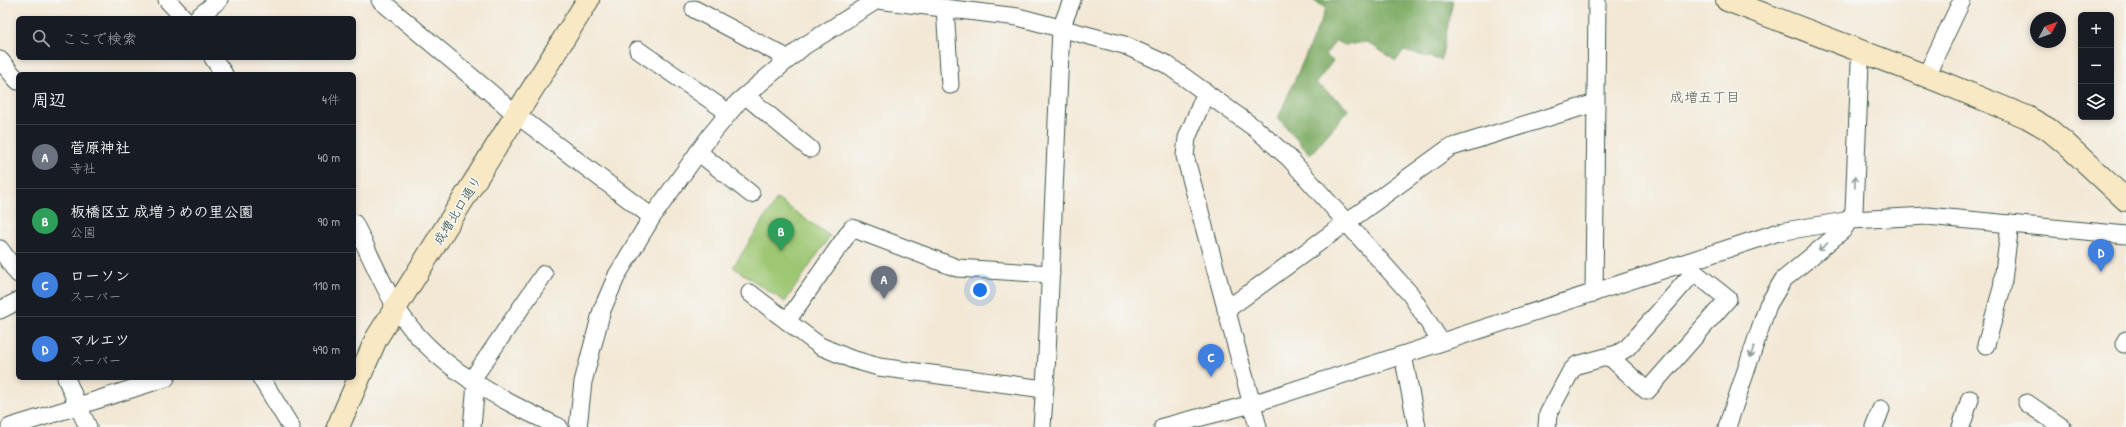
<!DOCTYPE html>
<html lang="ja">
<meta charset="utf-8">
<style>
:root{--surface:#171b24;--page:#20242c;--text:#f1f3f6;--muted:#9ea1a6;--line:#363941;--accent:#7c3aed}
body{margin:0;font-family:"Patrick Hand","Klee One",sans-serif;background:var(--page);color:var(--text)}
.controls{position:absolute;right:12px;top:12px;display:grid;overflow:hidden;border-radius:6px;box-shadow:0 2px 6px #0003}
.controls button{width:36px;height:36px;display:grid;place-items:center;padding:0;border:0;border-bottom:1px solid var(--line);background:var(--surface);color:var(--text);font:20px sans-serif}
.compass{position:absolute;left:2030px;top:12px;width:36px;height:36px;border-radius:50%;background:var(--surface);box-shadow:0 2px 6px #0003;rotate:49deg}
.you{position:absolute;left:980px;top:290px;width:14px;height:14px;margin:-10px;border:3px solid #fff;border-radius:50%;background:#1a73e8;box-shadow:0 0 0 6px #1a73e833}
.badge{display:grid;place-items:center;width:26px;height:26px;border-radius:50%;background:var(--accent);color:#fff;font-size:13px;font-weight:700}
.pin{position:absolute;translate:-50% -33px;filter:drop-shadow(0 1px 2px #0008)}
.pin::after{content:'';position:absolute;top:21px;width:14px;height:12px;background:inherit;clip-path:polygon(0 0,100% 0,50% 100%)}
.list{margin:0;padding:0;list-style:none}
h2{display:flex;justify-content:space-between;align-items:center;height:52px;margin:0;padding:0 16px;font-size:17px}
h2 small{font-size:13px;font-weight:400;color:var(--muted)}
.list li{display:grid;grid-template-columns:26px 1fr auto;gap:12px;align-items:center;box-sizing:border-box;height:64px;padding:0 16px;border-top:1px solid var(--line)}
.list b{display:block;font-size:15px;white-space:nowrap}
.list p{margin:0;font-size:13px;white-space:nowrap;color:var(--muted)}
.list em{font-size:13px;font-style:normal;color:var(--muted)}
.icon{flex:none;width:22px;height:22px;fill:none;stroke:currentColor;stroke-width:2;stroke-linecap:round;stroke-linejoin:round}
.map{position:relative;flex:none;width:2126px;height:427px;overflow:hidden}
.search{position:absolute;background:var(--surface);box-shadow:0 2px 6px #0003;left:16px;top:16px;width:340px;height:44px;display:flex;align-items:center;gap:10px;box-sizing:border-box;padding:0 14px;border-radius:6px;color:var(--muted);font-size:15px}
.panel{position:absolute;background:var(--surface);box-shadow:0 2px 6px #0003;left:16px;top:72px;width:340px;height:308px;border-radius:6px}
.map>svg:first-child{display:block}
</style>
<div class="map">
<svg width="2126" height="427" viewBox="0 0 2126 427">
<rect width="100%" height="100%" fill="#f6f6f2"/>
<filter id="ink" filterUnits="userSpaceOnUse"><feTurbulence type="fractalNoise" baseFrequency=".025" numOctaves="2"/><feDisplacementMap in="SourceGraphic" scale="8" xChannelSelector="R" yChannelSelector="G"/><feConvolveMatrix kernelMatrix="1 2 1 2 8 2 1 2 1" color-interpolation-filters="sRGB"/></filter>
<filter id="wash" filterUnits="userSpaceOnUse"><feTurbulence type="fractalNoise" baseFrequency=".012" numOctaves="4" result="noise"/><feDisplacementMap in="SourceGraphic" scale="16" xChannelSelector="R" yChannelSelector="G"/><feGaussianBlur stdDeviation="0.9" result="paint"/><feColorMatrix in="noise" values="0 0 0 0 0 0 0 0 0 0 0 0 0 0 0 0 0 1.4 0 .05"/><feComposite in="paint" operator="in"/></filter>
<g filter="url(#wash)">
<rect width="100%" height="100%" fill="#f3e8d5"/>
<polygon fill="#9dc773" stroke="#5e8254" points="777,199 830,236 785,302 733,267"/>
<polygon fill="#7eac65" stroke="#4e744c" points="1314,0 1453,0 1441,60 1403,51 1396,61 1367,42 1345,45 1336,41 1325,55 1333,61 1316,83 1349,109 1310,155 1278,118 1326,9"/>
</g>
<g filter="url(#ink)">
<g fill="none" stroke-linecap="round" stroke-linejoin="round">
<defs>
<g id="street">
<polyline points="167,0 184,18"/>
<polyline points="380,0 517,115 652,217"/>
<polyline points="945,8 950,85"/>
<polyline points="694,9 789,59"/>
<polyline points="197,18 219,0"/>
<polyline points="638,50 729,113"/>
<polyline points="213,58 224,74"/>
<polyline points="0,60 18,81"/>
<polyline points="1926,76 1962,0"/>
<polyline points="1206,92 1187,138 1185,156 1258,427"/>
<polyline points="746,96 810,149"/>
<polyline points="698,152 751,194"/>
<path d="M354,223c14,27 26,57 42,84 37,60 102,91 163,120"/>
<polyline points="0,249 18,274"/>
<polyline points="750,293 820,346 851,359 879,367 1044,389"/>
<polyline points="1594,293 1597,0"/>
<polyline points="0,310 18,301"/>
<polyline points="1226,310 1449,148 1595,103"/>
<polyline points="787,321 852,228 957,268 1051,274"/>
<polyline points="2124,344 2126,340"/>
<polyline points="1986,345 2002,288 2010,224"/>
<polyline points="1403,355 1417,427"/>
<polyline points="1609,356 1647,391 1728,299 1694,272"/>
<polyline points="66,378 78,406 166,378"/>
<polyline points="261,378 291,427"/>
<polyline points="471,381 544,274"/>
<polyline points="2027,403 2062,427"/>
<polyline points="10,427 78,406 88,427"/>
<polyline points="472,427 476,384"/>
<polyline points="578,427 583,382 602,310 617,275 652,217 710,136 738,102 804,46 877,0 1018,17 1124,45 1166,64 1256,129 1289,158 1411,295 1441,342"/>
<polyline points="1042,427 1047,355 1061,28 1072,0"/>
<polyline points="1163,427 1252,404 1779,232 1851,220 1927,216 2126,235"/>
<polyline points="1547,427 1548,414 1571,371 1577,365 1617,354 1627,348 1694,272 1691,262"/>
<polyline points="1727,427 1768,305 1783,280 1843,230 1854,211 1860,63 1863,52"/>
<polyline points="1874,427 1881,409"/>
<polyline points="1961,427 1970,399"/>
</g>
<g id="secondary">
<polyline points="1727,0 1926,76 2027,117 2048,129 2065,143 2126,200"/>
<polyline points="338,427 376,339 588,0"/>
</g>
</defs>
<use href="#street" stroke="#3f574c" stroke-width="19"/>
<use href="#secondary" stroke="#3f574c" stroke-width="24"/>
<use href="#street" stroke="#fff" stroke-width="17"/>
<use href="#secondary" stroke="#f8e8c3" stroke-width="22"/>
</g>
<defs><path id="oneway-shaft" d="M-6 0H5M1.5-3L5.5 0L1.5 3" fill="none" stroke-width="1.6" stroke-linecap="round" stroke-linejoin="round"/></defs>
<g stroke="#8f9e9a">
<use href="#oneway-shaft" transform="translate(1855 182) rotate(-88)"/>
<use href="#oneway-shaft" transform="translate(1823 247) rotate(140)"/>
<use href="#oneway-shaft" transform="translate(1752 352) rotate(109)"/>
</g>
</g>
<g text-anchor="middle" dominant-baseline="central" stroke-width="3.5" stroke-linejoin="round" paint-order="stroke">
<g font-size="13" fill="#1f3d34" stroke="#f6f6f2">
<text transform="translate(457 210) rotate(-58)">成増北口通り</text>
</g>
<g font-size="14" fill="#595f4d" stroke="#f6f6f2">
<text x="1705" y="96">成増五丁目</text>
</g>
</g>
</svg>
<div class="controls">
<button>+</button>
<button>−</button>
<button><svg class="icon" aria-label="layers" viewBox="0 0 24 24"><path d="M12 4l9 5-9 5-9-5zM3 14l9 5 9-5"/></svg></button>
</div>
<svg class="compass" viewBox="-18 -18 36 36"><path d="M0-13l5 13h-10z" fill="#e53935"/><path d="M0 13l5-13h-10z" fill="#9ea1a6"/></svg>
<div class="you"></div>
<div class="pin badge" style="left:884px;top:299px;background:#6b7280">A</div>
<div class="pin badge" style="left:781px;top:251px;background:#2e9e5b">B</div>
<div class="pin badge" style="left:1211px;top:377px;background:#3f7fe0">C</div>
<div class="pin badge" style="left:2101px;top:272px;background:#3f7fe0">D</div>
<div class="search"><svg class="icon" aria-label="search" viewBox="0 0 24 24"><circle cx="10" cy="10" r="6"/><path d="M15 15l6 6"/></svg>ここで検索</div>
<section class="panel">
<h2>周辺<small>4件</small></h2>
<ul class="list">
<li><span class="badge" style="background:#6b7280">A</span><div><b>菅原神社</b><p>寺社</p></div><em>40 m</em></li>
<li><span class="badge" style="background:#2e9e5b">B</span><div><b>板橋区立 成増うめの里公園</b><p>公園</p></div><em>90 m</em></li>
<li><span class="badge" style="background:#3f7fe0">C</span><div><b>ローソン</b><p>スーパー</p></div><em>110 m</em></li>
<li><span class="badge" style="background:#3f7fe0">D</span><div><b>マルエツ</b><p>スーパー</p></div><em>490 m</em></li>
</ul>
</section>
</div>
